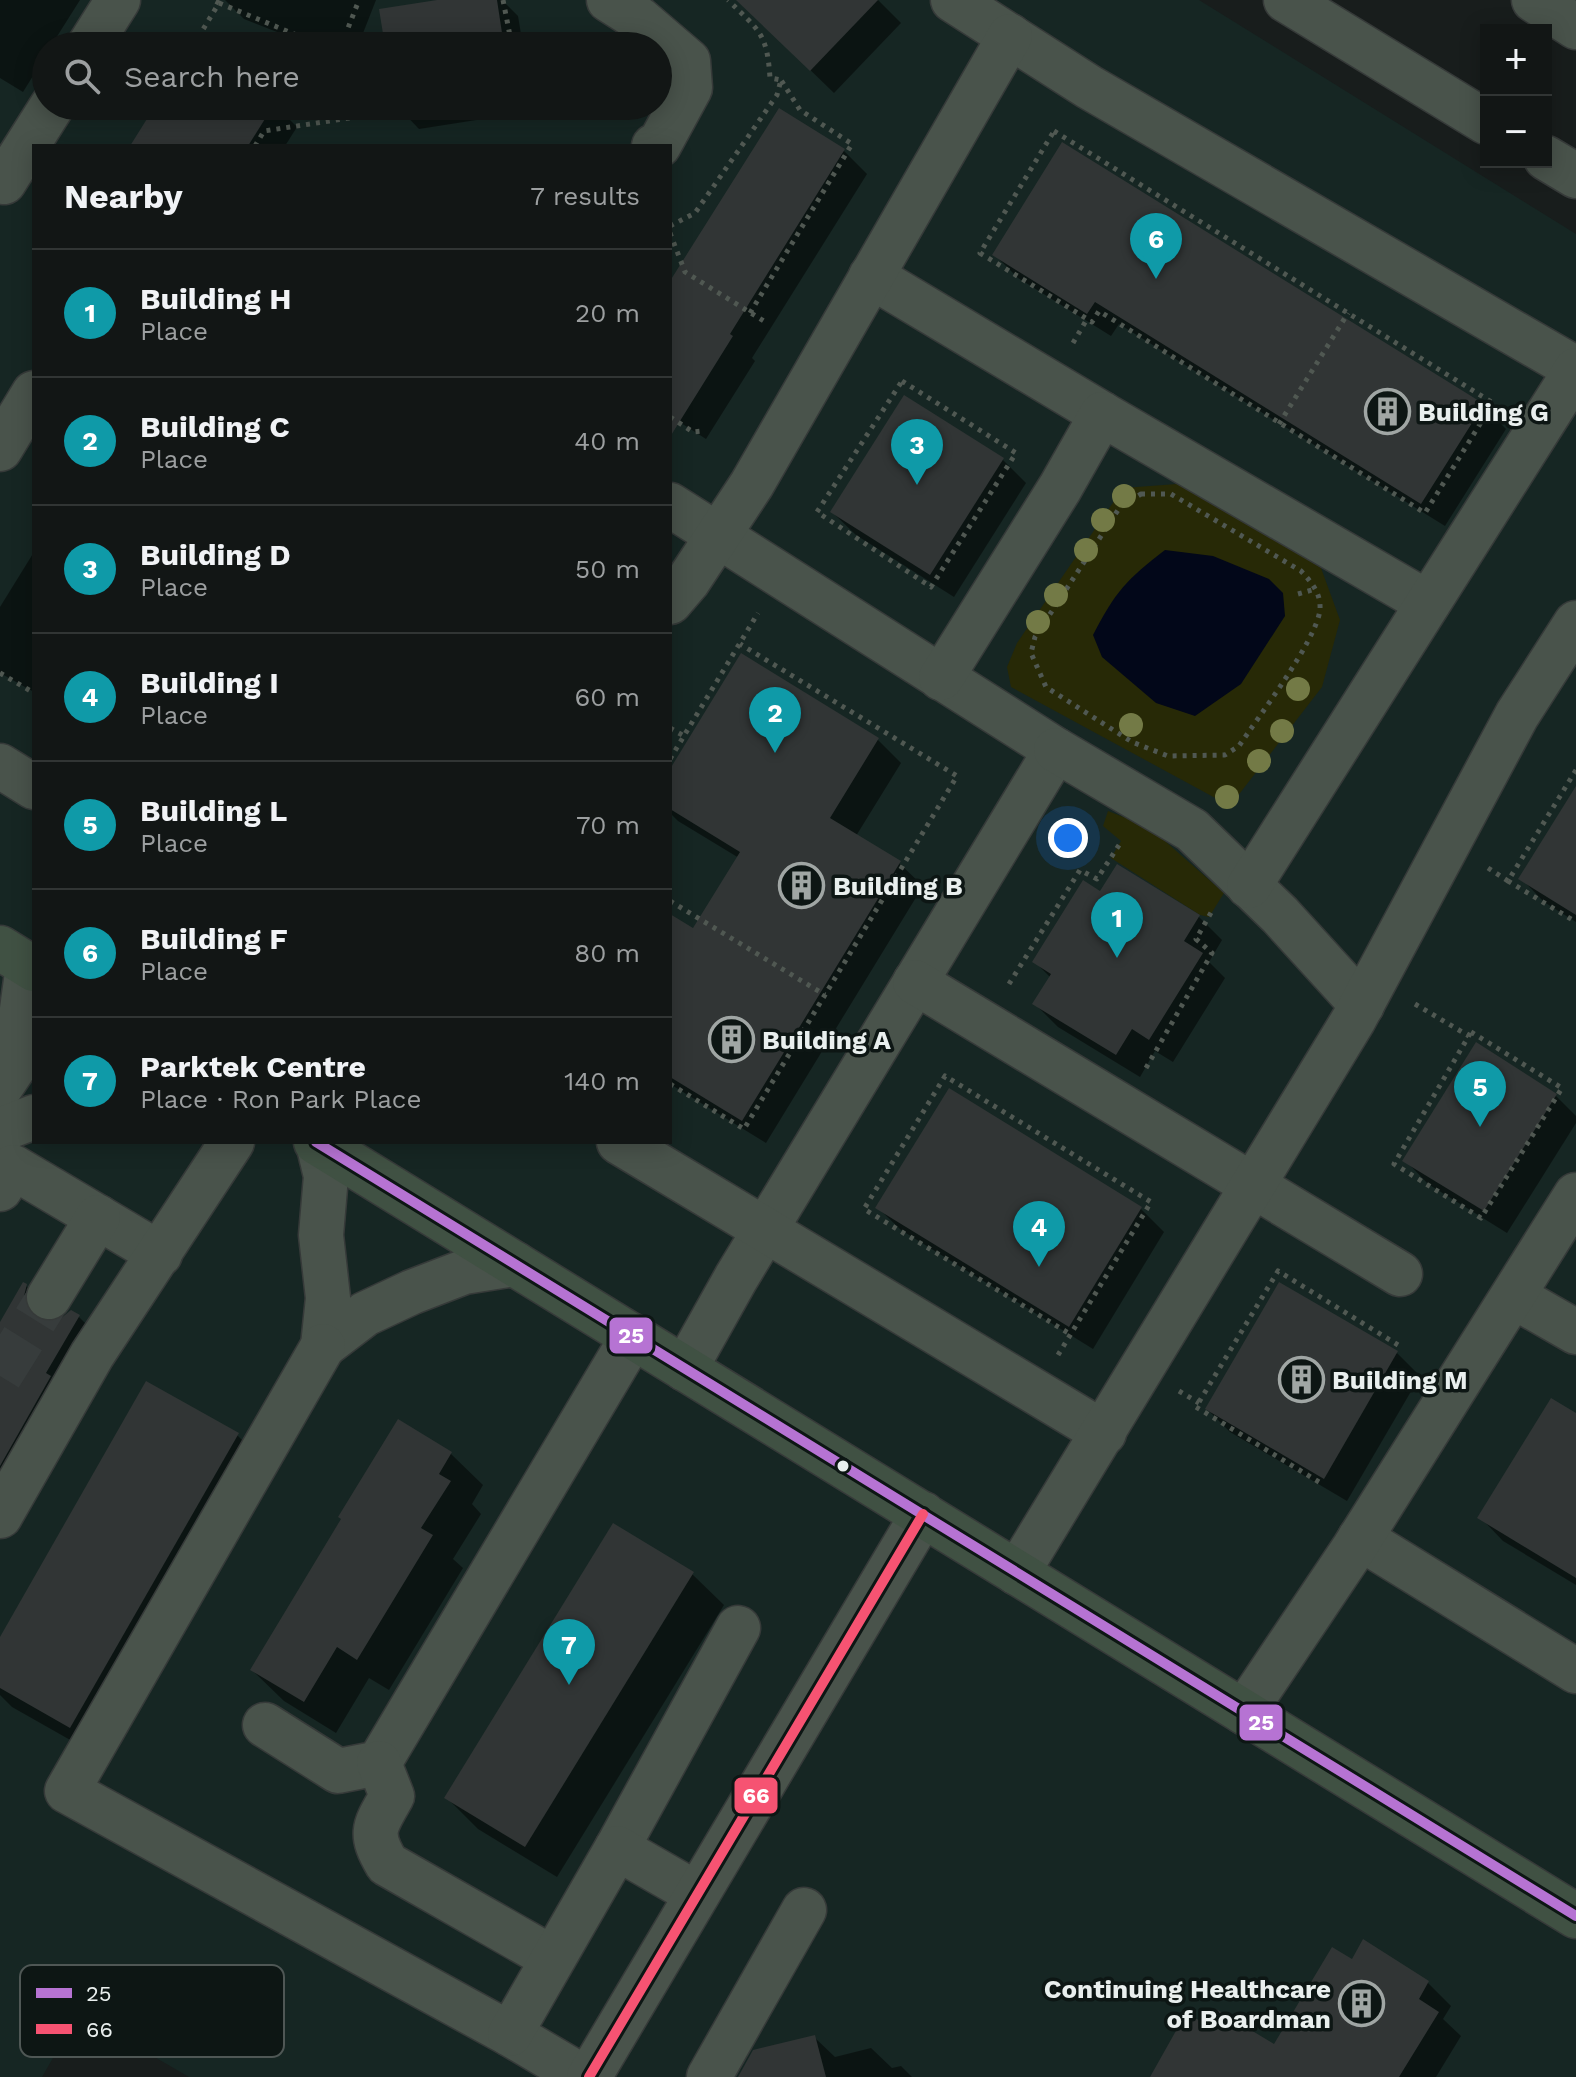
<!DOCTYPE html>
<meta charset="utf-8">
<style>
:root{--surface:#121615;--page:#1b1f1e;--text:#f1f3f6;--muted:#9c9fa0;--line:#313534;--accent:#0b8043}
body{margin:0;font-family:"Work Sans",sans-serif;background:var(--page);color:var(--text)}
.controls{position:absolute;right:24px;top:24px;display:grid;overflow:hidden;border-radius:0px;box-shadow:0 4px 20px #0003}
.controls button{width:72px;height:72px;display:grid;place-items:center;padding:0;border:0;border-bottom:2px solid var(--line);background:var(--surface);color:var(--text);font:40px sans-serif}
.you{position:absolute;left:1068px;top:838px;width:28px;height:28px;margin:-20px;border:6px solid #fff;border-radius:50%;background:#1a73e8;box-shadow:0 0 0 12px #1a73e833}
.badge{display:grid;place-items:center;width:52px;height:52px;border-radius:50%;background:var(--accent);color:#fff;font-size:26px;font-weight:700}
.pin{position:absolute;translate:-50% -66px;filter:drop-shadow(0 2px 4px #0008)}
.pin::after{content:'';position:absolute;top:42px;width:28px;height:24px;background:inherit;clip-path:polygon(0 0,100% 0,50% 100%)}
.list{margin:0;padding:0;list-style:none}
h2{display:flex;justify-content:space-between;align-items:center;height:104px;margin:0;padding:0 32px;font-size:34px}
h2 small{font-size:26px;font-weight:400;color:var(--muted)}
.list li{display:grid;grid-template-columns:52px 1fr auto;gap:24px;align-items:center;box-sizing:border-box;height:128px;padding:0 32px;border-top:2px solid var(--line)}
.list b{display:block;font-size:30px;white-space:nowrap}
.list p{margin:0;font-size:26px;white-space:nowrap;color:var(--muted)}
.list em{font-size:26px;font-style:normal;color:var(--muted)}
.icon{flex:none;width:44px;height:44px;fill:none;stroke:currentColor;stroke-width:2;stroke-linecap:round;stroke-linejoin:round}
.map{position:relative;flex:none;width:1576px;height:2077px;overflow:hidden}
.search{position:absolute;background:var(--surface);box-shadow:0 4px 20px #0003;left:32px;top:32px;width:640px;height:88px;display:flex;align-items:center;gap:20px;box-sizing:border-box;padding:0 28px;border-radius:44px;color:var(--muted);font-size:30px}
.panel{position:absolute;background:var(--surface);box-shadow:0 4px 20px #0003;left:32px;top:144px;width:640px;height:1000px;border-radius:0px}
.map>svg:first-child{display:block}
</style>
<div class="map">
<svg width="1576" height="2077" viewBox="0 0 1576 2077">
<rect width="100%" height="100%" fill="#181d1c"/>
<path fill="#162623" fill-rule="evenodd" d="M0,0h1199l377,234v1843h-1387l-110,-64 -37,64h-42zM46,46h612v60h-612zM34,146h636v996h-636z"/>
<g fill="#272906">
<polygon points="1177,484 1235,515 1321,568 1340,620 1322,687 1230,806 1011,687 1007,667 1017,643 1123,488"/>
<polygon points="1108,811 1149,827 1224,893 1209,917 1200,915 1111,858 1121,841 1103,826"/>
</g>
<path fill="#020719" d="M1165,550l48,6 56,23 14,14 2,23 -44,68 -46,32 -39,-13 -54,-46 -9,-22c22,-43 34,-56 72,-85z"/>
<g fill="#0007">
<polygon points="0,0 80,0 51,46 46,46 46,55 23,92 0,78"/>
<polygon points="225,0 376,0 358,46 313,46 244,19"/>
<polygon points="450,0 502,0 518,16 523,46 387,46"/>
<polygon points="738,0 878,0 901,23 834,93"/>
<polygon points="157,106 276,106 297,127 285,146 132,146"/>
<polygon points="397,106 532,106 533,111 419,129"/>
<polygon points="779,110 844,151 867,174 752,358 755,361 706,439 670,416 670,284"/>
<polygon points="995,255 1483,406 1506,429 1445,526 1119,324 1111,336 1018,278"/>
<polygon points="904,398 1003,460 1026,483 954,597 856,535 832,512"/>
<polygon points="34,552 34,692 0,673 0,607"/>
<polygon points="742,656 878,740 901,763 856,836 899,863 923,886 766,1143 670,1084 670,916 694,930 739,858 678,821 670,813 670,772"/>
<polygon points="1576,789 1576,922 1544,902 1521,878"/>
<polygon points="1100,894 1199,917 1222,940 1209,962 1225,978 1173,1062 1155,1051 1140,1077 1058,1027 1035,1004 1051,978 1035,962"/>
<polygon points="1556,1096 1576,1116 1576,1123 1507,1233 1428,1184 1405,1160"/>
<polygon points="877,1207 1141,1209 1164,1232 1093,1349 901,1230"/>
<polygon points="26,1286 44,1304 41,1315 43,1322 49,1324 79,1317 96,1334 0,1518 0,1326"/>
<polygon points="1397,1353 1420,1376 1347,1501 1230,1432 1207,1409"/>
<polygon points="1576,1415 1576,1585 1503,1541 1480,1517"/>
<polygon points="398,1422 451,1454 483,1485 472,1504 481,1514 453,1559 463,1568 389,1690 369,1678 336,1733 284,1701 252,1670 343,1520"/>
<polygon points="237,1435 269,1467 102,1758 12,1707 0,1695 0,1641"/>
<polygon points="692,1574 724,1605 557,1877 478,1829 447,1798"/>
<polygon points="1364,1942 1428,1983 1451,2006 1443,2019 1461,2036 1436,2077 1169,2077 1207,2027 1275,2046 1352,1962"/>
<polygon points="814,2037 835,2057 871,2048 892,2068 901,2066 912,2077 769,2077"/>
</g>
<g fill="#313535">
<polygon points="437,0 497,0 504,46 385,46 379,9"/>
<polygon points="736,0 878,0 810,71"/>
<polygon points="155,106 273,106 248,146 130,146"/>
<polygon points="779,108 845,149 730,334 733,336 670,437 670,281"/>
<polygon points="1062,142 1484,404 1421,504 1095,302 1087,314 992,255"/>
<polygon points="904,395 1004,458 930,575 830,512"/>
<polygon points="741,653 879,738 830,818 901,861 742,1121 670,1077 670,914 693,928 740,852 670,809 670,769"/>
<polygon points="1576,786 1576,915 1518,879"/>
<polygon points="1117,864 1200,915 1184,941 1203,953 1149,1040 1132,1029 1116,1055 1032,1004 1051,974 1032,962 1083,880 1100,891"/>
<polygon points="1476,1042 1557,1094 1484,1211 1402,1161"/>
<polygon points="949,1088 1142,1207 1069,1327 875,1208"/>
<polygon points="23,1282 27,1284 24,1296 27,1308 37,1319 49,1322 60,1319 71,1310 80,1315 46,1373 51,1376 0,1466 0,1322"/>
<polygon points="1279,1282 1398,1351 1324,1479 1205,1409"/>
<polygon points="146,1381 239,1433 70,1728 0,1688 0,1637"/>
<polygon points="1551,1398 1576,1413 1576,1578 1477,1518"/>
<polygon points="398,1419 452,1452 439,1474 451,1481 421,1528 433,1535 357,1660 337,1647 304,1702 250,1670 341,1519 338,1517"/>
<polygon points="613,1523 694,1572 525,1847 444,1798"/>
<polygon points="1363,1939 1429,1981 1419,1999 1439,2012 1399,2077 1150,2077 1186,2013 1206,2024 1216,2009 1274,2044 1332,1947 1352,1959"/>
<polygon points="815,2035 826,2077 738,2077 753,2050"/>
</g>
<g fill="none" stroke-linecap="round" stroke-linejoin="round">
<polyline stroke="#373c3c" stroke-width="44" stroke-dasharray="44 22" stroke-linecap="butt" points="0,1376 49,1297"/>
<defs>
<g id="minor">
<polyline points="609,0 639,19 688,61 690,88 659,145 654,146"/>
<polyline points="953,0 1089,87 1576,369"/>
<polyline points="1286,0 1486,122"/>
<polyline points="1534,0 1576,27"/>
<polyline points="89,46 118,0"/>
<polyline points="1546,158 1576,176"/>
<polyline points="4,182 52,106"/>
<polyline points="871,276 1102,414"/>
<polyline points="0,449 34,393"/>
<polyline points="670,505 1056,750 736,1278 685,1369"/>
<polyline points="670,602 688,581 752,484 1010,36"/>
<polyline points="941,678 1060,488 1102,414 1428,603"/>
<polyline points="1056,750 1192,830 1280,915 1362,1005"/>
<polyline points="0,766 34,787"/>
<polyline points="1249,886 1576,370"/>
<polyline points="915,982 1400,1274"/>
<polyline points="0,1088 14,1067 28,966"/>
<polyline points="0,1130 34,1117"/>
<polyline points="619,1142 1104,1433"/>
<polyline points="318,1143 326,1176 321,1235 328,1298 323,1346 365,1314 412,1292 464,1272 515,1264"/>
<polyline points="0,1189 13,1167 160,1254"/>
<polyline points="1513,1296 1576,1332"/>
<polyline points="49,1297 98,1217"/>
<polyline points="323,1346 67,1791 510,2034 583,2077"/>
<polyline points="0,1516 92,1355 232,1142"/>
<polyline points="1360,1538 1576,1671"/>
<polyline points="1017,1573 1354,1019 1517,715 1576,623"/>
<polyline points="1244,1712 1354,1548 1576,1195"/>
<polyline points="265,1725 338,1771 379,1763 633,1336"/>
<path d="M379,1763l13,33c-17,30 -24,36 -5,68l165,94"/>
<polyline points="617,1848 738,1628"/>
<polyline points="510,2034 617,1848 697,1894"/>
<polyline points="589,2077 923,1514"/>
<polyline points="709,2077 804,1910"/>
</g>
<g id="major">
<polyline points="0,948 34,969"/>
<polyline points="316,1142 1576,1916"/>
</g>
</defs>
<use href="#minor" stroke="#363a39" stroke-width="47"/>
<use href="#major" stroke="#363a39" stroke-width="47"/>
<g stroke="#505852" stroke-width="5" stroke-dasharray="4 6" stroke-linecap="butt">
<polyline points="503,0 512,46"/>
<polyline points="219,3 323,46"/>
<polyline points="193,46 219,3 213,0"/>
<polyline points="341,46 359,0"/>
<polyline points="338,120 338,106"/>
<polygon points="1054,131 1493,403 1425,513 1099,311 1092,322 980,253"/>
<polyline points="255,146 264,131 429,106"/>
<path d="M670,226l25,-13 82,-118 4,-15 -11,-2c-3,-46 -11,-47 -42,-78"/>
<polyline points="670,233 685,272 767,323"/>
<polyline points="750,313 852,144 800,110 781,80"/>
<polyline points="1073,343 1087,319"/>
<polygon points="902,381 1016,453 931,587 817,512"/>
<polyline points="670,417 693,432 702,431"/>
<polyline points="1279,424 1348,313"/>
<path d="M1141,494h30l130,77c11,12 20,22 19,39 -4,31 -61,106 -81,136l-14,9 -57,1 -36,-14 -86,-55 -15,-34 4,-16 85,-130z"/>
<polyline points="1298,594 1312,590"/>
<polyline points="0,673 34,693"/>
<polyline points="670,728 684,736"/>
<polyline points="670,759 758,613"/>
<polyline points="1576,770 1508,881 1576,922"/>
<polyline points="1488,868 1508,881"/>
<polyline points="670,901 825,995"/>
<polyline points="1009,984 1080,870 1097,879 1121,842"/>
<polyline points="1415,1004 1469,1036"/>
<polygon points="1471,1032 1562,1088 1481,1218 1394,1164"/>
<polyline points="1146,1068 1212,953 1196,939 1212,911"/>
<polyline points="670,1084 744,1129 957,776 740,644"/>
<polyline points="1058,1355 1151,1202 945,1076 864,1209 1070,1334"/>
<polyline points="1179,1391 1199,1403"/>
<polyline points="1319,1482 1196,1407 1278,1271 1398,1345"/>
</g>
<use href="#minor" stroke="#49534b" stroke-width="44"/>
<use href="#major" stroke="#405143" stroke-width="44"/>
<defs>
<polyline id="bus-1" points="316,1142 1576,1916"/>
<polyline id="bus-2" points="589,2077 923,1514"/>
</defs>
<use href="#bus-1" stroke="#0d1614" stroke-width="16"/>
<use href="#bus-2" stroke="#0d1614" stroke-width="16"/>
<use href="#bus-1" stroke="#b673d3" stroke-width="10"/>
<use href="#bus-2" stroke="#f65372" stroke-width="10"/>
</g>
<g fill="#737a46">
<circle cx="1124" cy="496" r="12"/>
<circle cx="1103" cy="520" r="12"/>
<circle cx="1086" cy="550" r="12"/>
<circle cx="1056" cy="595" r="12"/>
<circle cx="1038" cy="622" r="12"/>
<circle cx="1298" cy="689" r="12"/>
<circle cx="1131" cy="725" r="12"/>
<circle cx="1282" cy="731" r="12"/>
<circle cx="1259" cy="761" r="12"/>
<circle cx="1227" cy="797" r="12"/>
</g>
<defs>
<symbol id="building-ring" viewBox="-11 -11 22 22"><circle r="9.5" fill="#0d1614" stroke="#a0a6a4" stroke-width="1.5"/><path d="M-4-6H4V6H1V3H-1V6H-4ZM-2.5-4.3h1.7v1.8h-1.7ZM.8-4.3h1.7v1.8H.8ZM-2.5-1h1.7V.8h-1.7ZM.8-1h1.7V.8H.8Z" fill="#a0a6a4"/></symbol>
</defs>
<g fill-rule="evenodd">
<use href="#building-ring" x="1362" y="386" width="51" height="51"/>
<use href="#building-ring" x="776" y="860" width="51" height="51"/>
<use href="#building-ring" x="706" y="1014" width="51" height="51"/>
<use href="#building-ring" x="1276" y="1354" width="51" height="51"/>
<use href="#building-ring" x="1336" y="1978" width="51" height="51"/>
</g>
<circle fill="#e9efee" stroke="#0d1614" stroke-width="3" cx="843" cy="1466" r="7"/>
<g text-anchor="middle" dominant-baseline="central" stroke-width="7" stroke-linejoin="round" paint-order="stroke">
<g font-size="26" font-weight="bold" fill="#e9efee" stroke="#0d1614" text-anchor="start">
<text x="1418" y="412">Building G</text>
<text x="833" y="886">Building B</text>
<text x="762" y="1040">Building A</text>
<text x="1332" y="1380">Building M</text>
<text x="1331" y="1989" text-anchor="end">Continuing Healthcare<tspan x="1331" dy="30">of Boardman</tspan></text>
</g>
</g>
<rect x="20" y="1965" width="264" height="92" rx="12" fill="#0d1614" stroke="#4f5755" stroke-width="2"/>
<rect x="36" y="1988" width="36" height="10" fill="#b673d3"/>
<rect x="36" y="2024" width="36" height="10" fill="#f65372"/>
<g font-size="22" fill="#e9efee">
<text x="86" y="2001">25</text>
<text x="86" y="2037">66</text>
</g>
<g stroke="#0d1614" stroke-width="3">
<rect x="608" y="1316" width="46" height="39" rx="8" fill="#b673d3"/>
<rect x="1238" y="1703" width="46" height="39" rx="8" fill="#b673d3"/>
<rect x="733" y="1776" width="46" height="39" rx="8" fill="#f65372"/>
</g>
<g font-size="22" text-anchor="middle" font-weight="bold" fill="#fff">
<text x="631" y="1343">25</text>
<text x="1261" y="1730">25</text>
<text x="756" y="1803">66</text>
</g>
</svg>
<div class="controls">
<button>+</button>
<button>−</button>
</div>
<div class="you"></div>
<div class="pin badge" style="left:1117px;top:958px;background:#0f9aa8">1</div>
<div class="pin badge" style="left:775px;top:753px;background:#0f9aa8">2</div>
<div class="pin badge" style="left:917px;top:485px;background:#0f9aa8">3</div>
<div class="pin badge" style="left:1039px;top:1267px;background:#0f9aa8">4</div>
<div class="pin badge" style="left:1480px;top:1127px;background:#0f9aa8">5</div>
<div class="pin badge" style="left:1156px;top:279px;background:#0f9aa8">6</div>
<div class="pin badge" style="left:569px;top:1685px;background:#0f9aa8">7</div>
<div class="search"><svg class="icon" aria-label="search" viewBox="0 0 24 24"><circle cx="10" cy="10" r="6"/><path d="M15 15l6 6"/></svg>Search here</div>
<section class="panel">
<h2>Nearby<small>7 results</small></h2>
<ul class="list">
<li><span class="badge" style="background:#0f9aa8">1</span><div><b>Building H</b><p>Place</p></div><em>20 m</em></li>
<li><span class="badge" style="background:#0f9aa8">2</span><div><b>Building C</b><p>Place</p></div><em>40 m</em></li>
<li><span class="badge" style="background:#0f9aa8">3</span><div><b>Building D</b><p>Place</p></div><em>50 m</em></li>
<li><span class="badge" style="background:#0f9aa8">4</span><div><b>Building I</b><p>Place</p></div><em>60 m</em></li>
<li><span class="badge" style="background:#0f9aa8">5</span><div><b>Building L</b><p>Place</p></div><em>70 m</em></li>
<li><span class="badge" style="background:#0f9aa8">6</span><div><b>Building F</b><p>Place</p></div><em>80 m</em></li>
<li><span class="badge" style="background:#0f9aa8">7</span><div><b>Parktek Centre</b><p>Place · Ron Park Place</p></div><em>140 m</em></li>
</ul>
</section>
</div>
